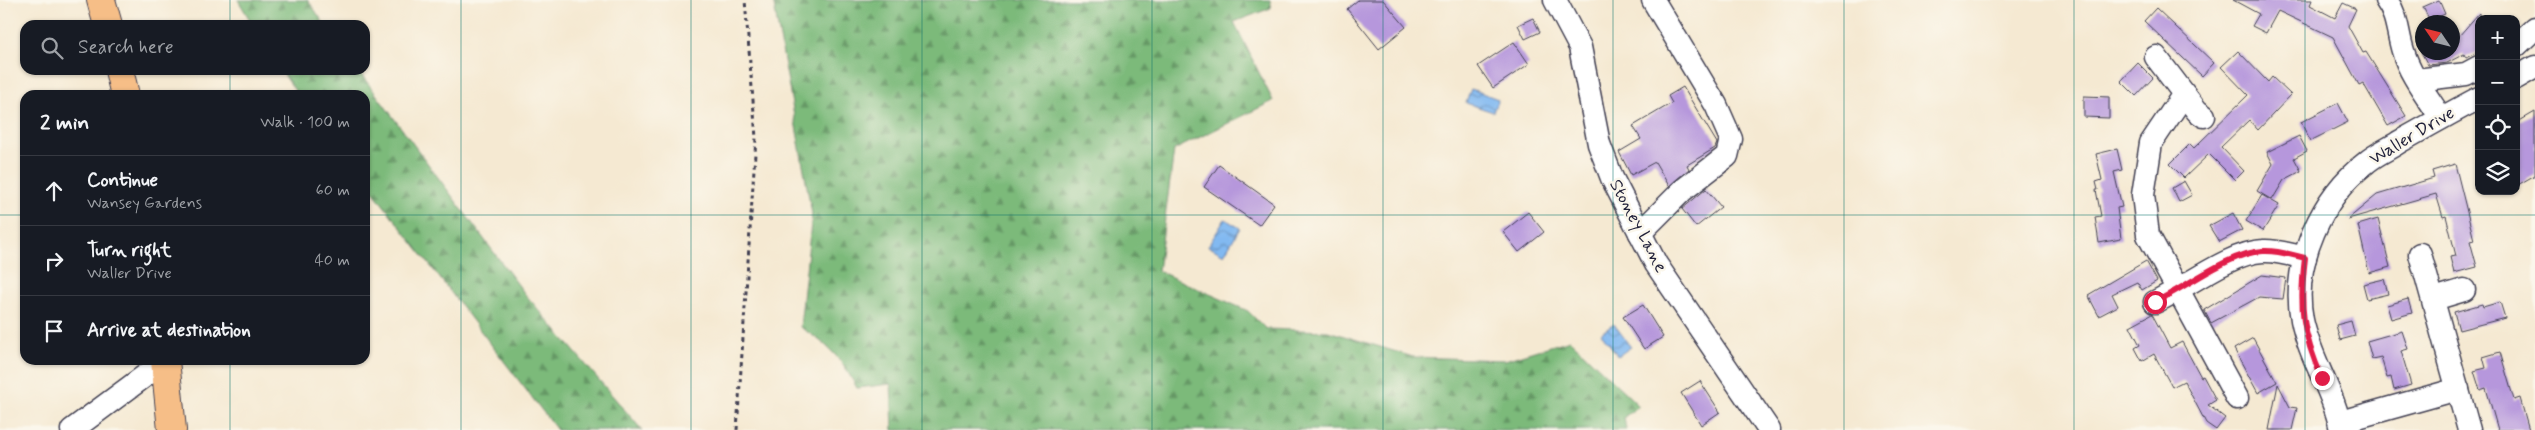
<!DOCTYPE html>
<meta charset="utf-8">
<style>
:root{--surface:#171b24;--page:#242831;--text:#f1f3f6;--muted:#9ea1a6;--line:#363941}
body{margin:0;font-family:Mynerve,sans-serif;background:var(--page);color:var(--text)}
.controls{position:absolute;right:15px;top:15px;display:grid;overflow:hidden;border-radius:10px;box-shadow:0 1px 4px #0004}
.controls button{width:45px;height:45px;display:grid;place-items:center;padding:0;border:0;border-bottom:1px solid var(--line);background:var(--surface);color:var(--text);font:25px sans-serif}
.compass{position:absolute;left:2415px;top:15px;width:45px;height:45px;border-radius:50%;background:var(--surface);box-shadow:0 1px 4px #0004;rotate:305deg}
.stop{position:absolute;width:15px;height:15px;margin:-11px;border:4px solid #e11d48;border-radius:50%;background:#fff}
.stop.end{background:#e11d48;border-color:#fff;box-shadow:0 1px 5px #0008}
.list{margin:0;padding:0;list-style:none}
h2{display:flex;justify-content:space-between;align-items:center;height:65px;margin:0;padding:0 20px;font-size:21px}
h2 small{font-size:16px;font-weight:400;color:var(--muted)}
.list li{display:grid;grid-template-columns:32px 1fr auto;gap:15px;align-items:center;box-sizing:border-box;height:70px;padding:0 20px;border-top:1px solid var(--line)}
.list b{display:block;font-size:19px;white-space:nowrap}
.list p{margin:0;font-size:16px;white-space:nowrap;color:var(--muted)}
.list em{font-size:16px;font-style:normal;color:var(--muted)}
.icon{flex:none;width:28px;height:28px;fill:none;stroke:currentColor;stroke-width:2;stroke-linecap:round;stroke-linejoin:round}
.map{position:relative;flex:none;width:2535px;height:430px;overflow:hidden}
.search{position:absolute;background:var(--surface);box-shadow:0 1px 4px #0004;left:20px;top:20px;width:350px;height:55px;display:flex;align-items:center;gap:12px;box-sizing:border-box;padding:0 18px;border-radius:15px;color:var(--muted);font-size:19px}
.panel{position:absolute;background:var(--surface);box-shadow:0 1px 4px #0004;left:20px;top:90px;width:350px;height:275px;border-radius:15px}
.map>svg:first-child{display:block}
</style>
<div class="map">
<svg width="2535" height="430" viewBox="0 0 2535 430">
<defs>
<pattern id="forest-firs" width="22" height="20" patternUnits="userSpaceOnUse" patternTransform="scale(1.25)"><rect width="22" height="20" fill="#7cba7a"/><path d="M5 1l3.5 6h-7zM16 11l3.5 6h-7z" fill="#659765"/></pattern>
<pattern id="water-waves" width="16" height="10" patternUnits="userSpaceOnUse" patternTransform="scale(1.25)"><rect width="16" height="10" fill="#82b9f1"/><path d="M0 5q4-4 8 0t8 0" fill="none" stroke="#6a96c4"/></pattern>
</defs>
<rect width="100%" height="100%" fill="#fbf7ec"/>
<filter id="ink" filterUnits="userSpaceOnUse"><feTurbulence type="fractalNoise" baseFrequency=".02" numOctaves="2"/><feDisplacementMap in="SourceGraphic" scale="10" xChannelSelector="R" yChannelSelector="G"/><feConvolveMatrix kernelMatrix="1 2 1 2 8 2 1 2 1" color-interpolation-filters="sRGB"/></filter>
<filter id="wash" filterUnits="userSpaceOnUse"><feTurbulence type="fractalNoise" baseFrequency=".0096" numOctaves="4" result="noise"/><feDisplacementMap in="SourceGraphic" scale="20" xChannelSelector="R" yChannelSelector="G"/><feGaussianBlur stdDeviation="1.12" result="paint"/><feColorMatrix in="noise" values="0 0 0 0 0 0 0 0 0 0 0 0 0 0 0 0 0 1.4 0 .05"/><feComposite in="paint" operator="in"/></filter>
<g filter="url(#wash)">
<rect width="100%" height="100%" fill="#f5e9d2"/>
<g fill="url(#forest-firs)" stroke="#4f6e5a">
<polygon points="238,0 308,0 325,25 253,25"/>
<path d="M773,0h497l1,8 -37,14 39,79 -99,49 -16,121 90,40 18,18 62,2 85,26 92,3 65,-20 69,66 -15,11 2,13h-733l-2,-46 -34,4c-17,-31 -27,-42 -57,-61l12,-113z"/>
<polygon points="281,70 358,70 525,294 642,430 557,430 365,181 365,95 298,95"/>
</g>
<g fill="url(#water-waves)" stroke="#526e96">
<polygon points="1471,89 1498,99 1493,112 1466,103"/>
<polygon points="1225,219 1240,228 1224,255 1208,246"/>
<polygon points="1614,324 1631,347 1618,356 1601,333"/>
</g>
<g id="blocks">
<g fill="#b697dc">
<polygon points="1358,0 1383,0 1406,27 1379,49 1347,9"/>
<polygon points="2233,0 2312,0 2310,5 2335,18 2343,3 2356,9 2348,26 2363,53 2366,52 2406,116 2388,126 2363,83 2359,85 2333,37 2278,11 2266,33 2252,26 2259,14"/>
<polygon points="2439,0 2445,14 2430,21 2423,7"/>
<polygon points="2156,8 2214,63 2202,76 2144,21"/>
<polygon points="2479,13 2479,51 2466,58 2464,54 2447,63 2428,65 2421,52 2452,52 2452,44"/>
<polygon points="1533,18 1540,32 1525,39 1518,25"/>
<polygon points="1514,42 1529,64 1493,88 1478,66"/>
<polygon points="2238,51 2268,82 2272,77 2291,95 2258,130 2249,120 2221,147 2244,171 2235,180 2209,154 2184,178 2170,164 2190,144 2194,148 2248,95 2221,67"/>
<polygon points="2138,63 2153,78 2136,96 2121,81"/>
<polygon points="1683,87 1717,143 1715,148 1687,165 1689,169 1669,186 1655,162 1631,175 1619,152 1641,139 1633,126 1672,103 1668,96"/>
<polygon points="2084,96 2109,97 2109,118 2084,117"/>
<polygon points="2338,103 2348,122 2310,141 2301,122"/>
<polygon points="2535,112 2535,175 2516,186 2516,123"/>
<polygon points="2299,136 2307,151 2294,158 2301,171 2284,180 2272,200 2257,191 2273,164 2267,152"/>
<polygon points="2117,149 2122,170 2114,172 2122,207 2117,208 2121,239 2099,243 2095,217 2101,216 2096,190 2098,190 2096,182 2102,180 2096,154"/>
<polygon points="2455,164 2474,240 2470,241 2477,267 2454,273 2450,257 2456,256 2446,216 2443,217 2436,194 2348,219 2377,195 2434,178 2432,171"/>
<polygon points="1219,165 1274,204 1259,225 1204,187"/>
<polygon points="2184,181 2192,195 2179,202 2172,188"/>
<polygon points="1706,189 1721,207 1696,227 1682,209"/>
<polygon points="2262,195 2279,205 2263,231 2246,221"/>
<polygon points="1528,212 1544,232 1519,252 1503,232"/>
<polygon points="2233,213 2242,230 2219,242 2209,226"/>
<polygon points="2378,219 2390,267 2369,273 2358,225"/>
<polygon points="2146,261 2157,281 2142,290 2137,282 2112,294 2118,306 2099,316 2088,295"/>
<polygon points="2262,275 2286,278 2283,299 2259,297 2211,323 2204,310"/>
<polygon points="2384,279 2388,294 2367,299 2363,284"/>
<polygon points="2408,299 2412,313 2391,319 2387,305"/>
<polygon points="2500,302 2505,318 2459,330 2454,312 2482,304 2483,307"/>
<polygon points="1643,305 1663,337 1644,349 1623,317"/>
<polygon points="2152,314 2170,348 2182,342 2201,377 2203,376 2216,400 2208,405 2225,418 2216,430 2206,423 2184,381 2172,387 2154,354 2142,361 2135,348 2140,345 2130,326"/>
<polygon points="2351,321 2355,336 2340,340 2336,325"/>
<polygon points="2402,331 2408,349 2401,351 2411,385 2394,390 2391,377 2387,378 2381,357 2372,359 2367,341"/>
<polygon points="2253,338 2277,382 2258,393 2234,349"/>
<polygon points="2500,352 2514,400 2520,398 2529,430 2498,430 2486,388 2480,390 2474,371 2486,368 2483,357"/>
<polygon points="1700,381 1720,412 1701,425 1681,393"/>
<polygon points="2278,384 2290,407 2297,408 2292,430 2269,430"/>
</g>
</g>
</g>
<g filter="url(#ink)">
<use href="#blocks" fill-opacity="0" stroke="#424052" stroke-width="1"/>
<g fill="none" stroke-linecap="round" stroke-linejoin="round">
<defs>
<g id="minor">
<polyline points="1555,0 1580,47 1599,144 1612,178 1656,264 1769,430"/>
<path d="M2386,0c12,16 11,32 17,51 7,24 25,46 38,67"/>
<polyline points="2516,46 2535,28"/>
<polyline points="2156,57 2197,111 2204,116"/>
<polyline points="2516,78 2535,67"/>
<polyline points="2417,80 2466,74 2479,67"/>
<polyline points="2184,94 2151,143 2143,195 2148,235 2237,398"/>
<polyline points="1640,233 1683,190 1727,156 1731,139 1716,105 1653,0"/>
<polyline points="2420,254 2469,430"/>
<polyline points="2434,299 2464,290"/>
<path d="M2155,302c30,-14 76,-50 108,-51 14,-1 29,4 42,7"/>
<polyline points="2340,422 2458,389"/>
<polyline points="72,430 165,361"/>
<path d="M2341,430c-7,-38 -31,-71 -39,-110 -11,-57 20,-124 65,-158 9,-8 22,-13 32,-20 27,-15 53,-30 80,-44"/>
</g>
<g id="major">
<polyline points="101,0 108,25"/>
<polyline points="119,70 125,95"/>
<polyline points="165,360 172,430"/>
</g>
</defs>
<use href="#minor" stroke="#424052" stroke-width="25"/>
<use href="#major" stroke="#424052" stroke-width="30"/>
<polyline stroke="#424052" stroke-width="3" stroke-dasharray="4 4" stroke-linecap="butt" points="737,430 756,138 745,0"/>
<use href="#minor" stroke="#fff" stroke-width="22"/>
<use href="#major" stroke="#f6be87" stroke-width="28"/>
</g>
</g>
<g fill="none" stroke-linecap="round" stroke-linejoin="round" filter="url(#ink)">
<path stroke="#e11d48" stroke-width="6" d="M2155,302c30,-14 75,-50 108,-51 14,-1 29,4 42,7 -6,49 -3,75 17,120"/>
</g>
<path fill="none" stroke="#0f766e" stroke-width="1" stroke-opacity="0.55" d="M230,0v25M461,0v430M691,0v430M922,0v430M1152,0v430M1383,0v430M1613,0v430M1844,0v430M2074,0v430M2305,0v430M230,70v25M0,215h25M365,215h2170M230,360v70"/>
<g text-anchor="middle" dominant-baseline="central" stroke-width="5" stroke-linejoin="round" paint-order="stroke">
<g font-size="18" fill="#22223b" stroke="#fbf7ec">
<text transform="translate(2412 136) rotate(-31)">Waller Drive</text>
<text transform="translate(1638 226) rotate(62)">Stoney Lane</text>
</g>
</g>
</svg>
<div class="controls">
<button>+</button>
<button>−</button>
<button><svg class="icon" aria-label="locate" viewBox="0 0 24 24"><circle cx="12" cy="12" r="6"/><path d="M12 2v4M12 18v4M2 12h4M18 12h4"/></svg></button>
<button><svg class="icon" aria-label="layers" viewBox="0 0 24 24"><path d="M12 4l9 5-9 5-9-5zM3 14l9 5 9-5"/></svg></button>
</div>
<svg class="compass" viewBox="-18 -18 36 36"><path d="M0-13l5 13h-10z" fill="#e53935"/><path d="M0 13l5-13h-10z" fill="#9ea1a6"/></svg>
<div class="stop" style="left:2155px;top:302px"></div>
<div class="stop end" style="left:2322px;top:378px"></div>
<div class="search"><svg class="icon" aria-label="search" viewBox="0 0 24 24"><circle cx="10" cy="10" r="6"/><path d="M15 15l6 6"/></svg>Search here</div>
<section class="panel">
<h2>2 min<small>Walk · 100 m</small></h2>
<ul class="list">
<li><svg class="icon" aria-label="ahead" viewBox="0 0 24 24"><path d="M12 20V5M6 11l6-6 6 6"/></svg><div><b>Continue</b><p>Wansey Gardens</p></div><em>60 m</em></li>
<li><svg class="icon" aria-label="right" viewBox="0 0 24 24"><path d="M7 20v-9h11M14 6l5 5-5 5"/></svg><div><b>Turn right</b><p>Waller Drive</p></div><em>40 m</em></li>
<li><svg class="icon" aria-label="arrive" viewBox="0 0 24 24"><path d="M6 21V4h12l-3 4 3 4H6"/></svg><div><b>Arrive at destination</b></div></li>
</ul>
</section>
</div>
